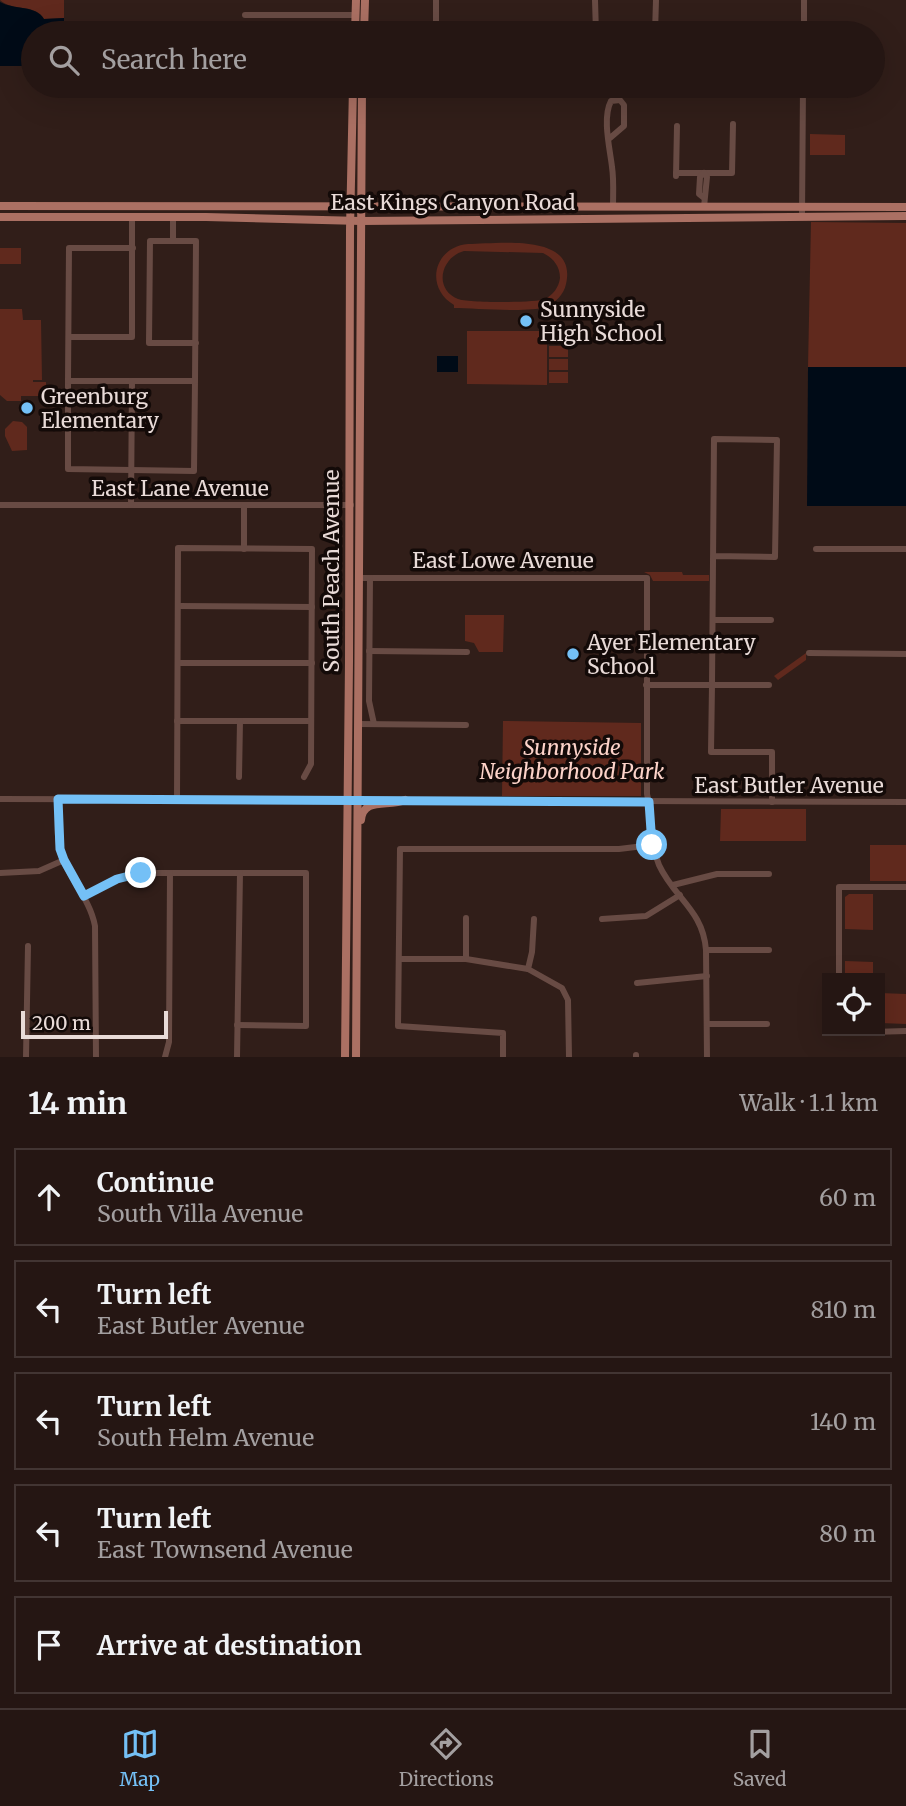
<!DOCTYPE html>
<meta charset="utf-8">
<style>
:root{--surface:#251613;--page:#312321;--text:#f1f3f6;--muted:#a39fa0;--line:#423533;--accent:#74c0f6}
body{margin:0;font-family:Merriweather,serif;background:var(--page);color:var(--text)}
.controls{position:absolute;right:21px;bottom:21px;display:grid;overflow:hidden;border-radius:0px;box-shadow:0 7px 28px #0002}
.controls button{width:63px;height:63px;display:grid;place-items:center;padding:0;border:0;border-bottom:2px solid var(--line);background:var(--surface);color:var(--text);font:35px sans-serif}
.scale{position:absolute;left:21px;bottom:18px;width:147px;box-sizing:border-box;padding-left:7px;border:4px solid #e9dbd8;border-top:0;font-size:19px;line-height:24px;white-space:nowrap;color:#e9dbd8;-webkit-text-stroke:5px #130a08;paint-order:stroke}
.stop{position:absolute;width:21px;height:21px;margin:-16px;border:5px solid #74c0f6;border-radius:50%;background:#fff}
.stop.end{background:#74c0f6;border-color:#fff;box-shadow:0 2px 7px #0008}
.list{margin:0;padding:0;list-style:none}
h2{display:flex;justify-content:space-between;align-items:center;height:91px;margin:0;padding:0 28px;font-size:30px}
h2 small{font-size:23px;font-weight:400;color:var(--muted)}
.list li{display:grid;grid-template-columns:46px 1fr auto;gap:21px;align-items:center;box-sizing:border-box;height:98px;margin:0 14px 14px;padding:0 14px;border:2px solid var(--line);border-radius:0px}
.list b{display:block;font-size:26px;white-space:nowrap}
.list p{margin:0;font-size:23px;white-space:nowrap;color:var(--muted)}
.list em{font-size:23px;font-style:normal;color:var(--muted)}
.icon{flex:none;width:38px;height:38px;fill:none;stroke:currentColor;stroke-width:2;stroke-linecap:round;stroke-linejoin:round}
.map{position:relative;flex:none;width:906px;height:1057px;overflow:hidden}
.search{position:absolute;background:var(--surface);box-shadow:0 7px 28px #0002;left:21px;right:21px;top:21px;height:77px;display:flex;align-items:center;gap:18px;box-sizing:border-box;padding:0 24px;border-radius:38px;color:var(--muted);font-size:26px}
.sheet{height:651px;background:var(--surface)}
nav{display:flex;justify-content:space-around;align-items:center;box-sizing:border-box;height:98px;border-top:2px solid var(--line);background:var(--surface);font-size:19px;color:var(--muted)}
nav a{display:grid;justify-items:center;gap:4px}
nav .on{color:var(--accent)}
.map>svg:first-child{display:block}
</style>
<div class="map">
<svg width="906" height="1057" viewBox="0 0 906 1057">
<rect width="100%" height="100%" fill="#311e19"/>
<g fill="#60291d" fill-rule="evenodd">
<path d="M0,0h64v18l-20,1c-9,-16 -32,-7 -44,-19z"/>
<polygon points="810,134 845,135 845,155 810,155"/>
<polygon points="811,222 906,223 906,367 808,367"/>
<path d="M468,244c29,0 110,-12 98,40 -2,10 -10,19 -21,23 -17,6 -71,1 -91,1v-3c-30,-18 -20,-58 14,-61zM464,251l79,2c10,5 17,13 17,25 -1,9 -7,17 -15,21 -9,4 -78,4 -87,0 -25,-10 -17,-42 6,-48z"/>
<rect x="0" y="248" width="21" height="16"/>
<polygon points="0,309 22,309 23,320 41,320 42,380 33,380 33,382 46,382 46,396 21,396 21,401 7,401 0,395"/>
<polygon points="467,331 547,331 547,385 467,384"/>
<rect x="549" y="333" width="19" height="11"/>
<rect x="549" y="346" width="19" height="11"/>
<rect x="549" y="359" width="19" height="11"/>
<rect x="549" y="372" width="19" height="11"/>
<polygon points="13,421 22,422 27,427 27,450 12,451 5,436 5,429"/>
<polygon points="644,572 682,572 683,575 709,575 709,581 653,581 650,575"/>
<polygon points="465,615 504,615 503,652 479,652 474,643 465,641"/>
<polygon points="806,653 806,660 778,680 774,676"/>
<polygon points="503,721 641,723 641,796 502,796"/>
<polygon points="721,809 806,809 806,841 720,841"/>
<rect x="870" y="845" width="36" height="36"/>
<polygon points="849,894 873,894 873,930 845,929 845,897"/>
<polygon points="845,961 873,962 873,978 845,978"/>
<polygon points="880,993 906,994 906,1024 880,1023"/>
</g>
<g fill="#000b17">
<path d="M0,2c14,8 36,3 44,17l20,-1v15h-31v33h-33z"/>
<rect x="437" y="356" width="21" height="16"/>
<polygon points="808,367 906,367 906,506 807,506"/>
</g>
<g fill="none" stroke-linecap="round" stroke-linejoin="round">
<g stroke="#684b44" stroke-width="6">
<polyline points="436,0 436,33"/>
<polyline points="595,0 596,33"/>
<polyline points="245,15 355,15"/>
<polyline points="655,33 656,0"/>
<polyline points="804,33 804,0"/>
<path d="M610,138l14,-12v-21l-4,-5 -9,1c-9,17 -1,48 1,66 2,13 1,27 1,40"/>
<polyline points="676,173 732,173 733,124"/>
<polyline points="676,176 677,126"/>
<polyline points="704,198 699,194 700,177 704,173 707,177 704,207"/>
<polyline points="173,216 173,241"/>
<polyline points="802,216 803,86"/>
<polyline points="69,337 132,337 132,217"/>
<polyline points="68,381 68,469 194,471 195,381"/>
<polyline points="132,381 68,381 69,248 133,248"/>
<polyline points="0,505 351,505"/>
<polyline points="131,505 132,381 195,381 196,241 150,241 149,343 196,343"/>
<polyline points="244,505 244,549"/>
<polyline points="816,549 906,549"/>
<path d="M359,578h288v216c6,24 2,48 12,71 15,33 44,45 47,85l1,107"/>
<polyline points="370,578 369,701 374,724"/>
<polyline points="178,606 312,607"/>
<polyline points="713,620 771,620"/>
<polyline points="369,651 467,652"/>
<polyline points="809,653 906,654"/>
<polyline points="178,663 312,663"/>
<path d="M646,685h66c1,-82 2,-164 2,-246l63,1 -2,117 -62,-1"/>
<polyline points="769,685 712,685 711,752 772,752 772,802"/>
<polyline points="177,721 311,721"/>
<polyline points="358,724 466,725"/>
<polyline points="239,777 240,721"/>
<polyline points="0,799 386,800"/>
<path d="M58,799c0,18 -2,38 3,56 9,25 29,44 34,71l1,131"/>
<polyline points="400,800 906,802"/>
<polyline points="177,801 178,548 312,549 311,764 304,777"/>
<polyline points="0,873 39,871 64,860"/>
<polyline points="673,885 717,874 769,874"/>
<polyline points="84,896 117,879 141,873 306,873 306,1026 237,1025"/>
<polyline points="534,919 532,952 528,969 562,988 568,1000 569,1057"/>
<polyline points="602,919 646,916 680,895"/>
<polyline points="706,950 769,950"/>
<polyline points="399,959 466,959 528,969"/>
<polyline points="466,959 466,918"/>
<polyline points="839,978 839,887 906,887"/>
<polyline points="637,983 707,976"/>
<polyline points="707,1024 767,1024"/>
<polyline points="839,1031 839,1033 906,1031"/>
<polyline points="636,1055 636,1057"/>
<polyline points="26,1057 28,946"/>
<polyline points="165,1057 169,1042 170,873"/>
<polyline points="237,1057 240,873"/>
<polyline points="503,1057 503,1033 398,1026 400,849 619,849 652,845"/>
</g>
<g stroke="#ab7063" stroke-width="8">
<polyline points="355,33 356,0"/>
<polyline points="364,33 365,0"/>
<polyline points="0,206 906,207"/>
<polyline points="0,217 206,217 361,221 906,216"/>
<path d="M361,820c2,-23 27,-13 44,-20"/>
<polyline points="345,1057 349,662 350,229 353,86"/>
<polyline points="356,1057 362,86"/>
</g>
</g>
<g fill="none" stroke-linecap="round" stroke-linejoin="round">
<polyline stroke="#74c0f6" stroke-width="9" points="141,873 117,879 84,896 64,860 60,849 58,799 649,802 652,845"/>
</g>
<g fill="#74c0f6" stroke="#130a08" stroke-width="2.5">
<circle cx="526" cy="321" r="7"/>
<circle cx="27" cy="408" r="7"/>
<circle cx="573" cy="654" r="7"/>
</g>
<g text-anchor="middle" dominant-baseline="central" stroke-width="7" stroke-linejoin="round" paint-order="stroke">
<g font-size="21" fill="#e9dbd8" stroke="#130a08">
<text x="453" y="202">East Kings Canyon Road</text>
<text x="180" y="488">East Lane Avenue</text>
<text x="503" y="560">East Lowe Avenue</text>
<text transform="translate(331 571) rotate(-90)">South Peach Avenue</text>
<text x="789" y="785">East Butler Avenue</text>
</g>
<g font-size="21" fill="#e9dbd8" stroke="#130a08" text-anchor="start">
<text x="540" y="309">Sunnyside<tspan x="540" dy="24">High School</tspan></text>
<text x="41" y="396">Greenburg<tspan x="41" dy="24">Elementary</tspan></text>
<text x="587" y="642">Ayer Elementary<tspan x="587" dy="24">School</tspan></text>
</g>
<g font-size="21" font-style="italic" fill="#fdd3c9" stroke="#130a08">
<text x="572" y="747">Sunnyside<tspan x="572" dy="24">Neighborhood Park</tspan></text>
</g>
</g>
</svg>
<div class="controls">
<button><svg class="icon" aria-label="locate" viewBox="0 0 24 24"><circle cx="12" cy="12" r="6"/><path d="M12 2v4M12 18v4M2 12h4M18 12h4"/></svg></button>
</div>
<div class="scale">200 m</div>
<div class="stop" style="left:652px;top:845px"></div>
<div class="stop end" style="left:141px;top:873px"></div>
<div class="search"><svg class="icon" aria-label="search" viewBox="0 0 24 24"><circle cx="10" cy="10" r="6"/><path d="M15 15l6 6"/></svg>Search here</div>
</div>
<section class="sheet">
<h2>14 min<small>Walk · 1.1 km</small></h2>
<ul class="list">
<li><svg class="icon" aria-label="ahead" viewBox="0 0 24 24"><path d="M12 20V5M6 11l6-6 6 6"/></svg><div><b>Continue</b><p>South Villa Avenue</p></div><em>60 m</em></li>
<li><svg class="icon" aria-label="left" viewBox="0 0 24 24"><path d="M17 20v-9H6M10 6l-5 5 5 5"/></svg><div><b>Turn left</b><p>East Butler Avenue</p></div><em>810 m</em></li>
<li><svg class="icon" aria-label="left" viewBox="0 0 24 24"><path d="M17 20v-9H6M10 6l-5 5 5 5"/></svg><div><b>Turn left</b><p>South Helm Avenue</p></div><em>140 m</em></li>
<li><svg class="icon" aria-label="left" viewBox="0 0 24 24"><path d="M17 20v-9H6M10 6l-5 5 5 5"/></svg><div><b>Turn left</b><p>East Townsend Avenue</p></div><em>80 m</em></li>
<li><svg class="icon" aria-label="arrive" viewBox="0 0 24 24"><path d="M6 21V4h12l-3 4 3 4H6"/></svg><div><b>Arrive at destination</b></div></li>
</ul>
</section>
<nav>
<a class="on"><svg class="icon" aria-label="map" viewBox="0 0 24 24"><path d="M3 6l6-2 6 2 6-2v14l-6 2-6-2-6 2zM9 4v14M15 6v14"/></svg>Map</a>
<a><svg class="icon" aria-label="directions" viewBox="0 0 24 24"><path d="M12 3l9 9-9 9-9-9zM9 14v-3h6M13 9l2 2-2 2"/></svg>Directions</a>
<a><svg class="icon" aria-label="saved" viewBox="0 0 24 24"><path d="M7 4h10v16l-5-4-5 4z"/></svg>Saved</a>
</nav>
